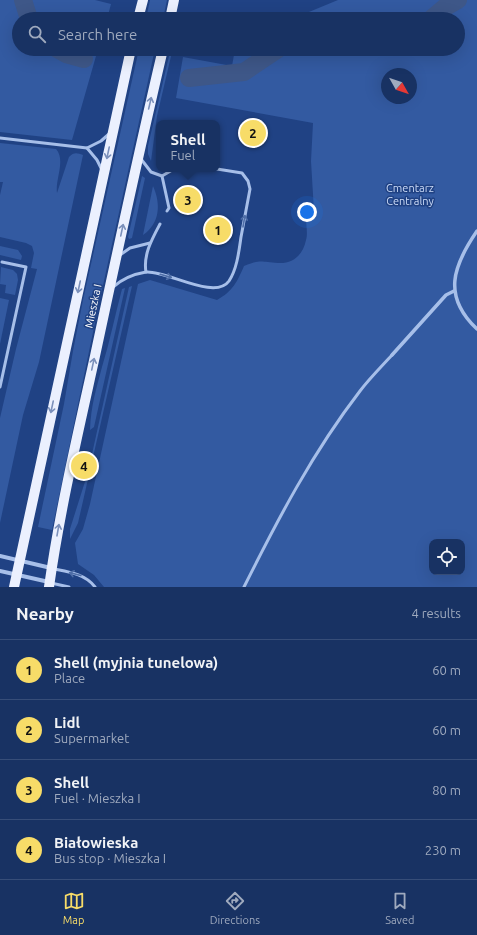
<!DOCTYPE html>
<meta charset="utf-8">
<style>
:root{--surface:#183263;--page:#213a69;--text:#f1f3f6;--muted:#9faabe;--line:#364d78;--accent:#f7dc68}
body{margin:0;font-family:Ubuntu,sans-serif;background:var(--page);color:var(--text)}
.controls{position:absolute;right:12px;bottom:12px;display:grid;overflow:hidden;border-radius:8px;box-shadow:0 4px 16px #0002}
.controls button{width:36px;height:36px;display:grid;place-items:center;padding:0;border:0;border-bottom:1px solid var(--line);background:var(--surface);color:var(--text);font:20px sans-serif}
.compass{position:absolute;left:381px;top:68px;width:36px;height:36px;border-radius:50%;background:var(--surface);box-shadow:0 4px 16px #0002;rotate:130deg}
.you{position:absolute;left:307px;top:212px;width:14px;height:14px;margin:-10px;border:3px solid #fff;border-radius:50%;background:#1a73e8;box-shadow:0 0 0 6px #1a73e833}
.badge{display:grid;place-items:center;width:26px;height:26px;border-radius:50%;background:var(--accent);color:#111;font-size:13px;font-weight:700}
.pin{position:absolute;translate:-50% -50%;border:2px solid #fff;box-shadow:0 1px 4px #0006}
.popup{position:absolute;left:156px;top:120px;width:64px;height:52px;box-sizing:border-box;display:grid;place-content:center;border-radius:8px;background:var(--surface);filter:drop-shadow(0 1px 3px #0005);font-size:13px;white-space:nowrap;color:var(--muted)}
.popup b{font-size:15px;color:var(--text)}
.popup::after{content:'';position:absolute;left:50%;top:100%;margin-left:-8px;border:8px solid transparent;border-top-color:var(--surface)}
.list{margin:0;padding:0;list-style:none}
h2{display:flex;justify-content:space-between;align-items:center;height:52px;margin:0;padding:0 16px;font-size:17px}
h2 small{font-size:13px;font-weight:400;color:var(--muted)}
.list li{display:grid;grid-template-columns:26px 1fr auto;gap:12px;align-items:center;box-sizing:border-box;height:60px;padding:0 16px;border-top:1px solid var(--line)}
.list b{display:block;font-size:15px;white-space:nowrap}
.list p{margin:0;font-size:13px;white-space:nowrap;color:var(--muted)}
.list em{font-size:13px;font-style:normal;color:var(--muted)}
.icon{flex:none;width:22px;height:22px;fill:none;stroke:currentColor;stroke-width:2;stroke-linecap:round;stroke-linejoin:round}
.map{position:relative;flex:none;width:477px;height:587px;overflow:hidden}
.search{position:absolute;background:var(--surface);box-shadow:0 4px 16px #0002;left:12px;right:12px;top:12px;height:44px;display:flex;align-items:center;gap:10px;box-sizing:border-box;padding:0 14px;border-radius:22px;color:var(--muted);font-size:15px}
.sheet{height:292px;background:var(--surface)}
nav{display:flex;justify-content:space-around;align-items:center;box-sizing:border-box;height:56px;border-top:1px solid var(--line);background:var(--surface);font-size:11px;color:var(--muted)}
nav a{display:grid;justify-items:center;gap:2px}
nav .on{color:var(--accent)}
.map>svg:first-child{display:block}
</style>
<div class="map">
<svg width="477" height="587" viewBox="0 0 477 587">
<rect width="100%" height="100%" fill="#204284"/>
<g fill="#335aa1" fill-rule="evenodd">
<polygon points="0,0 95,0 111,4 107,19 19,19 19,49 98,49 72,140 0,132"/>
<polygon points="150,0 167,0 163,19 146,19"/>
<path d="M338,0h139v587h-373l-10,-12 -16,-11 -3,-21 8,-14 7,-25 48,-220 12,-4 67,20c16,-9 20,-18 27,-34 17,-7 17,-4 34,-3 15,1 25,-8 28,-23 2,-6 0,-16 0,-22l8,-7 -3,-50 2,-38 -137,-25 7,-41 49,9 3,-17h223v-30h-166zM387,74h24v24h-24zM432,542h30v30h-30z"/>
<polygon points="139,49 155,49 98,308 52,530 38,527 64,404 73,351 83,300"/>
<polygon points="172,52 157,116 151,161 148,154 148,146 169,56"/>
<path d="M0,143l56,6c10,11 -1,30 1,44l12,-36c5,-5 8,-4 14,-2l-44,207 -16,53 -23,108v-105l16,-69 21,-80 -6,-1 3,-15 -2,-7 -6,-3 -26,-6v-42l3,-13h-3z"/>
<polygon points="142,176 145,178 132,238 129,239 128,237"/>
<path d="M153,186c8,18 7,37 -10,49z"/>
<polygon points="0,246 18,250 22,256 21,260 0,255"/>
<polygon points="1,267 13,270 17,274 18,280 15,295 5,293 6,285 0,284"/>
<polygon points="132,286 78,523 70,539 70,529 88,472 129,287"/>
<path d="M125,288l-31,139 -4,3c1,-25 6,-40 12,-63 8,-26 13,-52 20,-78z"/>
<polygon points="0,298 9,300 0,344"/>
</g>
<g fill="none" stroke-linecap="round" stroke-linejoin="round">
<g stroke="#3e5788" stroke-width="18">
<polyline points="23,0 29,19"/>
<polyline points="431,19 444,8 458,0"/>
<polyline points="57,49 66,54 84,59"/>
<polyline points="189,78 244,72 278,49"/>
</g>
<g stroke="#a7bfe9" stroke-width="3">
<polyline points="0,138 87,148 101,141 109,134"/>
<polyline points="87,148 97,160 102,170"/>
<polyline points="141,159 151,172 162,176 174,169"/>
<polyline points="162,176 169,208 167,211"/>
<polyline points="120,255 130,248 150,243"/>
<path d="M146,272c-3,-17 6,-33 14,-48"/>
<path d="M113,287c8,-7 21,-13 33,-15 20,-2 69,29 83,9 8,-12 10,-30 12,-44 3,-16 6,-32 9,-48l-2,-8 -6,-8 -25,-4"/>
<polyline points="0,387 26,267 2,262"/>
<path d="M54,569c15,3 31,5 41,18"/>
<polyline points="51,583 69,587"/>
<path d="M244,587c34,-68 69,-135 116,-196 9,-12 21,-24 32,-36"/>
</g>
<g stroke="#a7bfe9" stroke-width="3.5">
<path d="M477,231c-24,35 -35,65 0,98"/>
<polyline points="392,355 446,295 454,291"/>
</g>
<g stroke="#a7bfe9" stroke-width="4">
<polyline points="0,556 51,568"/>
<polyline points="0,571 49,582"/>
</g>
<g stroke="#ebf0fe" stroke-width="10">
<polyline points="138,19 143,0"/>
<polyline points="170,19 174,0"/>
<polyline points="14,587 131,49"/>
<path d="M49,587c11,-78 29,-154 46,-231 22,-103 44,-205 68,-307"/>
</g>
</g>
<defs><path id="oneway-shaft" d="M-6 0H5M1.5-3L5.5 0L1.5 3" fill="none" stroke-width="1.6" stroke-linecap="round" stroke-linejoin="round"/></defs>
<g stroke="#7b90bb">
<use href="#oneway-shaft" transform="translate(150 103) rotate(-77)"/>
<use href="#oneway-shaft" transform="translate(108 153) rotate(102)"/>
<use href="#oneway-shaft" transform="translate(122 230) rotate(-78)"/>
<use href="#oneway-shaft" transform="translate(79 287) rotate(102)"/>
<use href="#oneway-shaft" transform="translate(93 364) rotate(-78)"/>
<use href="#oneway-shaft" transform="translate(52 407) rotate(102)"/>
<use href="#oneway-shaft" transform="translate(58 530) rotate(-80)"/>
</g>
<g stroke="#4f6ea7">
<use href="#oneway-shaft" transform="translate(244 221) rotate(-80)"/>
<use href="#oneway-shaft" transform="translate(166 276) rotate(16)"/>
<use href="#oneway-shaft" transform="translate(75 574) rotate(-166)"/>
</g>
<g text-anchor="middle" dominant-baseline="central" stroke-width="3" stroke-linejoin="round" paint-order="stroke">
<g font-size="11" fill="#ccdbf7" stroke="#204284">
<text x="410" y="188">Cmentarz<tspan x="410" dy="13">Centralny</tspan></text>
</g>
<g font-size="11" fill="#fff" stroke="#204284">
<text transform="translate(93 306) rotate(-78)">Mieszka I</text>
</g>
</g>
</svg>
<div class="controls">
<button><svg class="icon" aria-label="locate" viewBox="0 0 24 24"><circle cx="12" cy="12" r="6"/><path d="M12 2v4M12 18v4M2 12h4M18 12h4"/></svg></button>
</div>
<svg class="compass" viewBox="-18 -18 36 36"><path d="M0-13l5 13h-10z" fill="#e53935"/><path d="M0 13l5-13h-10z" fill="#9faabe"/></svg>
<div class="you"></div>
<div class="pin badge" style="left:218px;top:230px">1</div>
<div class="pin badge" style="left:253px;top:133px">2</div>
<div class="pin badge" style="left:188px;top:200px">3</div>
<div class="popup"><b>Shell</b>Fuel</div>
<div class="pin badge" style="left:84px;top:466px">4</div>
<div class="search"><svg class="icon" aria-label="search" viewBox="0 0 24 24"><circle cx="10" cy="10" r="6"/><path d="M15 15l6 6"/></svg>Search here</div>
</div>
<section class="sheet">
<h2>Nearby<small>4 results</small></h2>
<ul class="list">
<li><span class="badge">1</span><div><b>Shell (myjnia tunelowa)</b><p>Place</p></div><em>60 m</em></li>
<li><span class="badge">2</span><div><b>Lidl</b><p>Supermarket</p></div><em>60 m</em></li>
<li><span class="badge">3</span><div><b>Shell</b><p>Fuel · Mieszka I</p></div><em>80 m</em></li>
<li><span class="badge">4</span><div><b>Białowieska</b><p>Bus stop · Mieszka I</p></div><em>230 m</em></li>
</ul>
</section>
<nav>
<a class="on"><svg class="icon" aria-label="map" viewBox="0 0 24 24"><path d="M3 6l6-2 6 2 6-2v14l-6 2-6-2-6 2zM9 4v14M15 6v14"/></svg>Map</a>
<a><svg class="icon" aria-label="directions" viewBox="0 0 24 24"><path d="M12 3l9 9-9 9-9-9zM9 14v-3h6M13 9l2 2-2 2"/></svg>Directions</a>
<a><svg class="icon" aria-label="saved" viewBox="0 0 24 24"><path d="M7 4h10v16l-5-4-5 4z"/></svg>Saved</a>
</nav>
